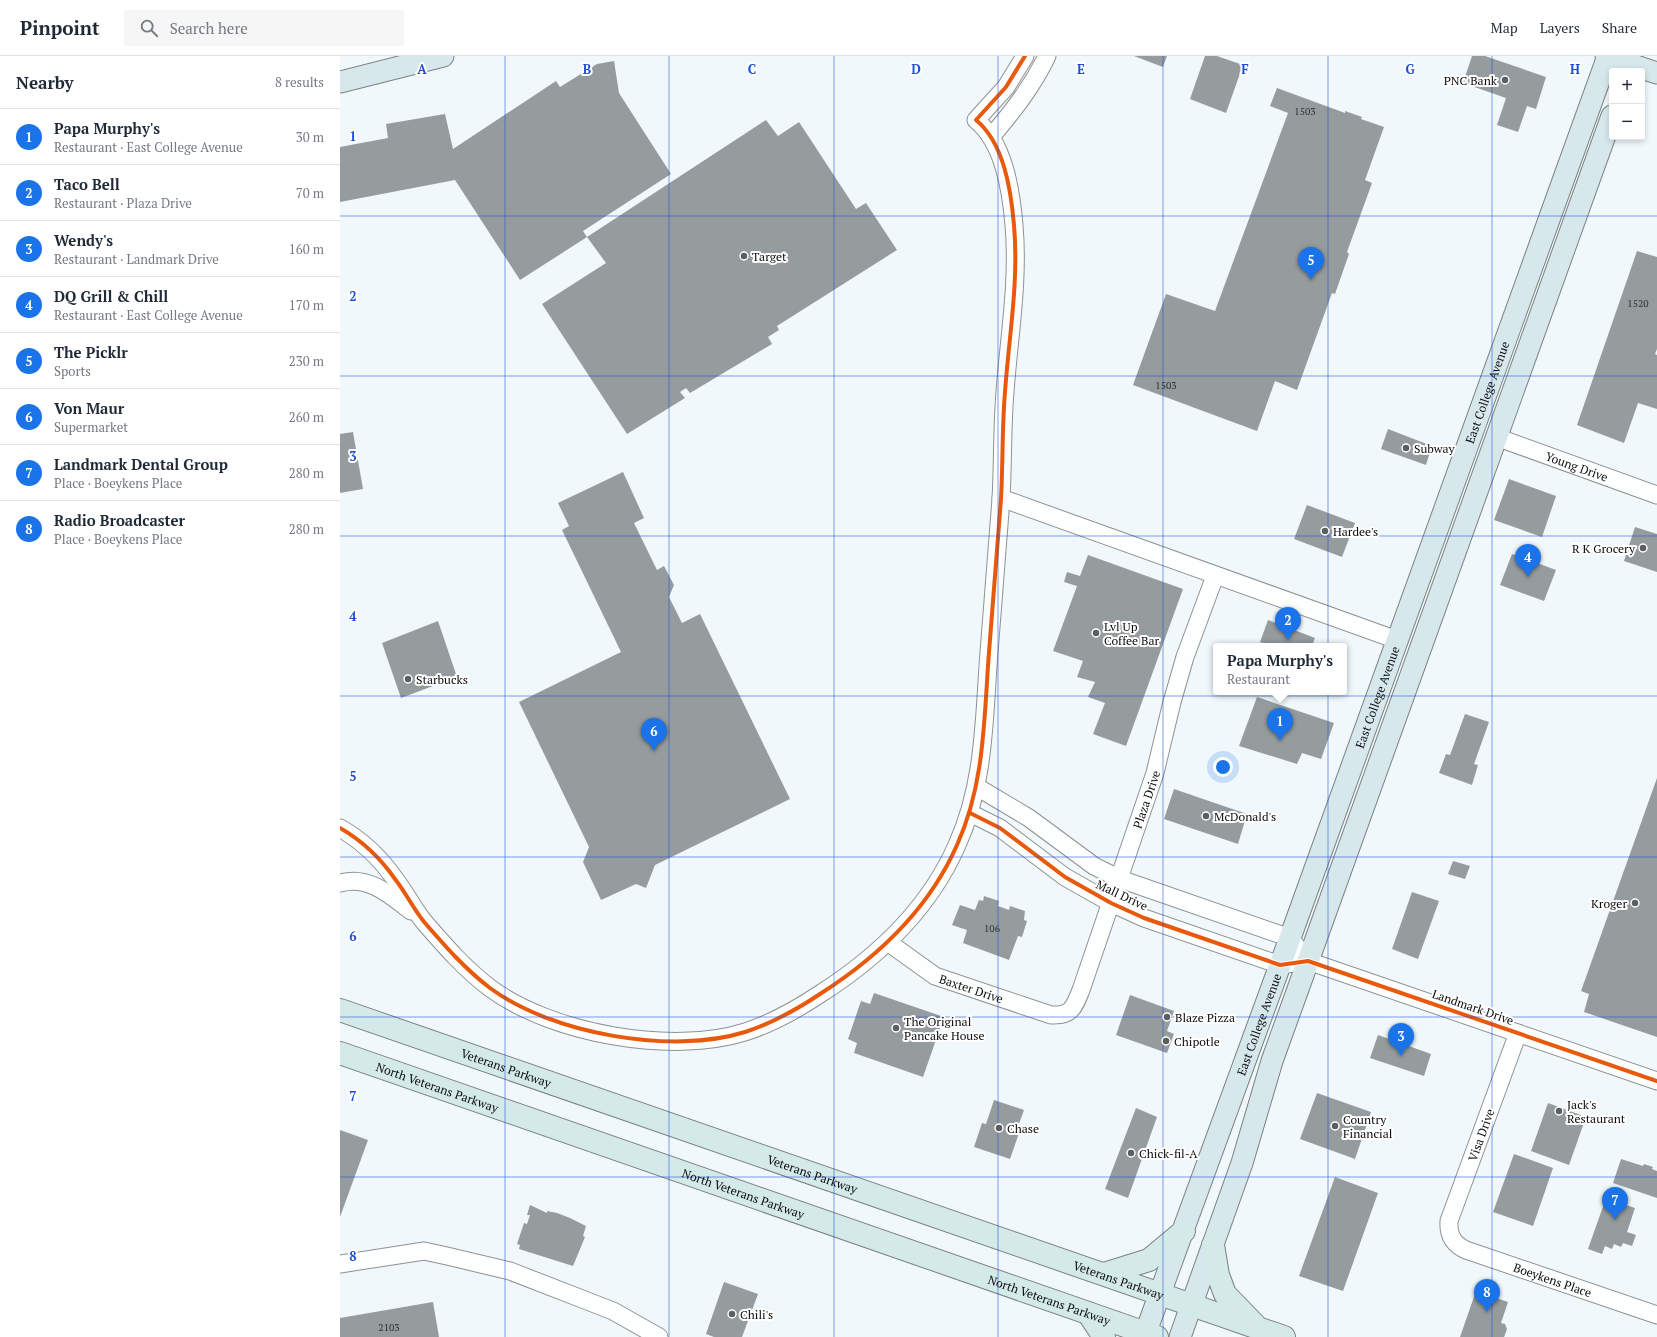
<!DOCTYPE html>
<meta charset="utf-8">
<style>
:root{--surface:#fff;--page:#f6f6f7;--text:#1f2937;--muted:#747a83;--line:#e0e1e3;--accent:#1a73e8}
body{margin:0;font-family:"PT Serif",serif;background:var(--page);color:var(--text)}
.controls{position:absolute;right:12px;top:12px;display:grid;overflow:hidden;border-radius:4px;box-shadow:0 2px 6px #0003}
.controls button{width:36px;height:36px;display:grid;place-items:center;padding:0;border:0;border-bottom:1px solid var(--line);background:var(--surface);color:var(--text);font:20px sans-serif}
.you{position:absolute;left:883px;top:711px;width:14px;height:14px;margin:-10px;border:3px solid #fff;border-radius:50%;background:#1a73e8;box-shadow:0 0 0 6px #1a73e833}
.badge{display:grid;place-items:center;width:26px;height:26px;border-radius:50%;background:var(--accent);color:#fff;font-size:13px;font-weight:700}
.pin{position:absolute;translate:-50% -33px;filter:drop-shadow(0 1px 2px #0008)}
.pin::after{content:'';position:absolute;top:21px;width:14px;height:12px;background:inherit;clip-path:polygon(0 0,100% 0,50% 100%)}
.popup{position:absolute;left:873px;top:587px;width:134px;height:52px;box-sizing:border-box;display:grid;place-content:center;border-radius:4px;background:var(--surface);filter:drop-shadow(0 1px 3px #0005);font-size:13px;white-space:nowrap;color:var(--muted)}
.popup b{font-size:15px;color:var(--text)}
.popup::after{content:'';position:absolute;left:50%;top:100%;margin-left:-8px;border:8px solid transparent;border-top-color:var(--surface)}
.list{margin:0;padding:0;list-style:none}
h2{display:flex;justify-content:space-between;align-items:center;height:52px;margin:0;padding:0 16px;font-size:17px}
h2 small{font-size:13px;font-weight:400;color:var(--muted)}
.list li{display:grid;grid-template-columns:26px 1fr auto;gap:12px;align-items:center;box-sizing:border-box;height:56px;padding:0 16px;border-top:1px solid var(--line)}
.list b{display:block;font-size:15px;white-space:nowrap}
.list p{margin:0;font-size:13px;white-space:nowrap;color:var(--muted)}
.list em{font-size:13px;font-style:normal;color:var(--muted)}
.icon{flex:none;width:22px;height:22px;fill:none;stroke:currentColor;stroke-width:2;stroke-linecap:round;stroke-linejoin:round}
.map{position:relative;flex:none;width:1317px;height:1281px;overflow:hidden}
header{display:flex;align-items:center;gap:24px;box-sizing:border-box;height:56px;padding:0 20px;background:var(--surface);border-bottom:1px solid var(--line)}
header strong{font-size:19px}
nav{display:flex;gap:22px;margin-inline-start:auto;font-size:14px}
.search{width:280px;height:36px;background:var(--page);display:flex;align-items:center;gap:10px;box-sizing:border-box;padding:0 14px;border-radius:4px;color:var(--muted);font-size:15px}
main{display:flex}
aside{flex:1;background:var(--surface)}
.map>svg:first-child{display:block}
</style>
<header>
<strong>Pinpoint</strong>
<div class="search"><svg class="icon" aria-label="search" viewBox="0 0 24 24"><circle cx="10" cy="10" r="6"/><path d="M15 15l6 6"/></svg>Search here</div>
<nav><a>Map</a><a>Layers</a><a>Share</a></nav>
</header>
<main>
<aside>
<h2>Nearby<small>8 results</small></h2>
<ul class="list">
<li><span class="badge">1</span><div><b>Papa Murphy's</b><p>Restaurant · East College Avenue</p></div><em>30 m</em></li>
<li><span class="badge">2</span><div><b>Taco Bell</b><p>Restaurant · Plaza Drive</p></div><em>70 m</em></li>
<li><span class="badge">3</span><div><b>Wendy's</b><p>Restaurant · Landmark Drive</p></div><em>160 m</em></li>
<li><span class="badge">4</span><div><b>DQ Grill &amp; Chill</b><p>Restaurant · East College Avenue</p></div><em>170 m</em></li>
<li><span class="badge">5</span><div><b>The Picklr</b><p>Sports</p></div><em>230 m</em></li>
<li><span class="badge">6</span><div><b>Von Maur</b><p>Supermarket</p></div><em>260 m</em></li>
<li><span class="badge">7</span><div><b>Landmark Dental Group</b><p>Place · Boeykens Place</p></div><em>280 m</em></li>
<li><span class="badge">8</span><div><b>Radio Broadcaster</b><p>Place · Boeykens Place</p></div><em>280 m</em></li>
</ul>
</aside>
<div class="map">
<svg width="1317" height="1281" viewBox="0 0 1317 1281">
<rect width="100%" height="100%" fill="#f0f8fb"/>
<g fill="#969c9e">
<polygon points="794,0 827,0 823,11"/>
<polygon points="865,0 877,0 903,9 886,57 850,43"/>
<polygon points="1132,0 1145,0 1206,21 1196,53 1187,50 1178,76 1157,69 1166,42 1123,27"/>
<polygon points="274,5 279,37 331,118 243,175 247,181 180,224 115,124 0,146 0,91 48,82 46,68 105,58 113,93 216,25 220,31 257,8"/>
<polygon points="937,32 1005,57 1005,55 1022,61 1021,63 1044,71 1025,124 1032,127 1007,196 1009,198 995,238 992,237 957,334 935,325 917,375 793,329 826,238 875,255 948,57 930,50"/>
<polygon points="426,64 438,80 459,66 516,153 526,147 557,194 437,270 439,274 428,281 432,288 350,337 346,332 340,336 345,342 287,378 202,248 266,207 247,181"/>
<polygon points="1297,195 1317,201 1317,293 1315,298 1317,299 1317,353 1298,347 1284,387 1237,369"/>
<polygon points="1048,373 1092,390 1086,409 1041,393"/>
<polygon points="13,376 23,433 0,437 0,378"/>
<polygon points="283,416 304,462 294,467 317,514 324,510 334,529 329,541 342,567 360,558 450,743 315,809 306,832 296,828 261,844 243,806 249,791 179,646 281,596 222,474 229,470 218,447"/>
<polygon points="1169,423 1216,440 1202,481 1154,464"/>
<polygon points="967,449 1015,467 1002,501 954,483"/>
<polygon points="1295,471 1317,478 1317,516 1284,505"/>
<polygon points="1172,498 1216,514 1204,545 1160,529"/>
<polygon points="748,499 843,533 786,690 753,678 765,647 748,641 755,626 737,621 743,605 713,595 737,530 724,526 727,516 740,520"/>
<polygon points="928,564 975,582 972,590 932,590 920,586"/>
<polygon points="98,565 117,621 61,642 42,587"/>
<polygon points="917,641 994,667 981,703 962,697 957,708 899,690"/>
<polygon points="1125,658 1149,666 1134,708 1138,709 1132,729 1099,717 1106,698 1110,699"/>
<polygon points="1317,722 1317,981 1244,956 1249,938 1241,935"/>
<polygon points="834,733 907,758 898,788 824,763"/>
<polygon points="1113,805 1130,810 1125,823 1108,818"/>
<polygon points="1072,836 1099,845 1078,903 1052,893"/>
<polygon points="644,840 659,845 658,850 669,854 670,850 685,855 684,864 687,865 682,881 678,880 669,904 623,887 627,874 612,869 620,849 635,854 639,844 643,845"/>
<polygon points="534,937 604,961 583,1021 514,997 517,987 508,983 521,945 530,948"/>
<polygon points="790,939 834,955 827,975 834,978 827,997 776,979"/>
<polygon points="1038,979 1091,998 1084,1020 1030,1002"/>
<polygon points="977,1037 1031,1056 1015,1103 960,1083"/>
<polygon points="654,1044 684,1054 676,1076 679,1077 670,1103 634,1091 642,1067 646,1068"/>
<polygon points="1208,1047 1246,1061 1229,1109 1191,1095"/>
<polygon points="796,1052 817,1061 788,1142 765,1133"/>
<polygon points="0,1074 28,1084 0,1161"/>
<polygon points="1174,1098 1213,1112 1193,1170 1153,1156"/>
<polygon points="1281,1103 1303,1110 1304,1108 1313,1111 1312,1113 1317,1115 1317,1142 1273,1127"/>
<polygon points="995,1121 1038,1137 1003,1235 959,1220"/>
<polygon points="1266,1142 1295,1152 1287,1176 1296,1179 1292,1190 1283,1187 1281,1191 1274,1188 1272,1193 1265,1190 1262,1198 1248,1193"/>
<polygon points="190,1149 207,1157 207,1155 217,1157 230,1162 246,1170 243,1180 245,1181 233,1210 179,1193 180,1189 177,1188 184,1167 187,1168 190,1159 187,1159"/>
<polygon points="384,1226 418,1238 402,1281 374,1281 366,1278"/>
<polygon points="1136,1235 1168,1246 1161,1267 1165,1268 1167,1273 1164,1281 1120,1281"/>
<polygon points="93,1246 99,1281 0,1281 0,1262"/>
</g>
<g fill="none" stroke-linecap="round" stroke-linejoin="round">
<defs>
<g id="minor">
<path d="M651,81c22,-26 41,-50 56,-81"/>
<path id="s1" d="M1156,381l161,58"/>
<polyline points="661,442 1057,584"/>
<polyline points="637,731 689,762 754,810 780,823 950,882 968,905"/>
<polyline points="630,757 660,772 725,821 771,847 804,862 940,909 968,905 1317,1025"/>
<path d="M0,772c21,12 41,31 55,51 11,14 19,31 30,44 20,23 40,46 65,65 62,46 182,67 255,44 28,-9 51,-22 75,-38 58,-37 109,-85 137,-149 26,-57 27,-118 31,-179 4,-56 9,-112 13,-167 2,-36 1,-72 4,-107 4,-56 14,-111 9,-167 -3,-35 -10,-82 -38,-105l30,-33 19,-31"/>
<path d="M0,827c28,-8 49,11 71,28"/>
<path id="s2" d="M549,887l46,33 116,39c20,1 23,-7 30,-25l74,-217 17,-71 13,-45 30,-81"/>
<path id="s3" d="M1178,977l-69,188c-1,14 4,23 17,29l191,65"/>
<polyline points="0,1208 84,1195 107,1200 170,1215 237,1241 273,1255 319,1281"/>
</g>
<g id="major">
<polyline points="1266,0 1317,17"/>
<polyline points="0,26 103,0"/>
<path id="s4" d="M804,1281l146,-399 318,-882"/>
<polyline points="840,1281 902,1107 932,1005 958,933 1272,60"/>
</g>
<g id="highway">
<path id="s5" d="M0,954l944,327"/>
<path id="s6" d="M0,997l817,284"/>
<polyline points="873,1189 878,1219 885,1238 915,1269"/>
<polyline points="764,1218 809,1204 844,1175"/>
<polyline points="748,1257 764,1281"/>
</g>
</defs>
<use href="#minor" stroke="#8f9294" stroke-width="19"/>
<use href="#major" stroke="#7c8081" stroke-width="23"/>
<use href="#highway" stroke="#7c8081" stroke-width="24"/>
<use href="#minor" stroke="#fdfefe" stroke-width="17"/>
<use href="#major" stroke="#d7e8ed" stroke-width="21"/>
<use href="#highway" stroke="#d3eae9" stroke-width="22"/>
<defs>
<g id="cycleway">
<polyline points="630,757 660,772 725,821 771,847 804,862 940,909 968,905 1317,1025"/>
<path d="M0,772c21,12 41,31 55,51 11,14 19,31 30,44 20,23 40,46 65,65 62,46 182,67 255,44 28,-9 51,-22 75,-38 58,-37 109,-85 137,-149 26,-57 27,-118 31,-179 4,-56 9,-112 13,-167 2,-36 1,-72 4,-107 4,-56 14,-111 9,-167 -3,-35 -10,-82 -38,-105l30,-33 19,-31"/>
</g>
</defs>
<use href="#cycleway" stroke="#fff" stroke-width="6"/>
<use href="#cycleway" stroke="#e8590c" stroke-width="4"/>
</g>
<path fill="none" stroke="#1d4ed8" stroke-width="1" stroke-opacity="0.55" d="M165,0v1281M329,0v1281M494,0v1281M658,0v1281M823,0v1281M988,0v1281M1152,0v1281M0,160h1317M0,320h1317M0,480h1317M0,640h1317M0,801h1317M0,961h1317M0,1121h1317"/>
<g fill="#5c5f60" stroke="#fff" stroke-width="1.5">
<circle cx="1165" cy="24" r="4"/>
<circle cx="404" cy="200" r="4"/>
<circle cx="1066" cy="392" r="4"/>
<circle cx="985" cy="475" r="4"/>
<circle cx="1303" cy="492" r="4"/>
<circle cx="756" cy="577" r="4"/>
<circle cx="68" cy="623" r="4"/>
<circle cx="866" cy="760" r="4"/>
<circle cx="1295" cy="847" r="4"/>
<circle cx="827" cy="961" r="4"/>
<circle cx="556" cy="972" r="4"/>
<circle cx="826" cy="985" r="4"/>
<circle cx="1219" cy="1055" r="4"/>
<circle cx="995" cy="1070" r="4"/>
<circle cx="659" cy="1072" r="4"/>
<circle cx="791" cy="1097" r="4"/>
<circle cx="392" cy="1258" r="4"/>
</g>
<g text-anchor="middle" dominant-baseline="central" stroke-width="4" stroke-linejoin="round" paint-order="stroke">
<g font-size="10" fill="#2e3030">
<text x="965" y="55">1503</text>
<text x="1298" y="247">1520</text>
<text x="826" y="329">1503</text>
<text x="652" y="872">106</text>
<text x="49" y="1271">2103</text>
</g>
<g font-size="12" fill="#0c0c0c" stroke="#fff" text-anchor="start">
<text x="1157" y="24" text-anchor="end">PNC Bank</text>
<text x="412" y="200">Target</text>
<text x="1074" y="392">Subway</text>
<text x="993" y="475">Hardee's</text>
<text x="1295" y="492" text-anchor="end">R K Grocery</text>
<text x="764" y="570">Lvl Up<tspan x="764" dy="14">Coffee Bar</tspan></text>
<text x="76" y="623">Starbucks</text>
<text x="874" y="760">McDonald's</text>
<text x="1287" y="847" text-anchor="end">Kroger</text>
<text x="835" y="961">Blaze Pizza</text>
<text x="564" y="965">The Original<tspan x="564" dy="14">Pancake House</tspan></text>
<text x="834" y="985">Chipotle</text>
<text x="1227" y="1048">Jack's<tspan x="1227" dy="14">Restaurant</tspan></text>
<text x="1003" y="1063">Country<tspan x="1003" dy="14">Financial</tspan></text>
<text x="667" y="1072">Chase</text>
<text x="799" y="1097">Chick-fil-A</text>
<text x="400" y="1258">Chili's</text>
</g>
<g font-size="12" fill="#0c0c0c" stroke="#fff">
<text stroke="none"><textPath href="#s4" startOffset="1005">East College Avenue</textPath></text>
<text stroke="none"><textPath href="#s1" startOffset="86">Young Drive</textPath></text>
<text stroke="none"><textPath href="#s4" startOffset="681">East College Avenue</textPath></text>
<text stroke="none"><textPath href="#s2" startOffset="424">Plaza Drive</textPath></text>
<text transform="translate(782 839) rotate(25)">Mall Drive</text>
<text stroke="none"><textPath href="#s2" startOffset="95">Baxter Drive</textPath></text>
<text transform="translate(1133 951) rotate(19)">Landmark Drive</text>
<text stroke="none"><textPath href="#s4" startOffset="333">East College Avenue</textPath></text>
<text stroke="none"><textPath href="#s5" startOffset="176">Veterans Parkway</textPath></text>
<text stroke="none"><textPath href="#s6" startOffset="103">North Veterans Parkway</textPath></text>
<text transform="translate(1141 1079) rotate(-70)">Visa Drive</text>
<text stroke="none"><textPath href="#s5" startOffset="500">Veterans Parkway</textPath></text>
<text stroke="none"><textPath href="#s6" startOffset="427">North Veterans Parkway</textPath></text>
<text stroke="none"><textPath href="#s5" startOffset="824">Veterans Parkway</textPath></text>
<text stroke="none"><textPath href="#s3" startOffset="328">Boeykens Place</textPath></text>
<text stroke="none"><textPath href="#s6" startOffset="751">North Veterans Parkway</textPath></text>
</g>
</g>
<g font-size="13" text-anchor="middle" font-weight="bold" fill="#1d4ed8" stroke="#fff" stroke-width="4" stroke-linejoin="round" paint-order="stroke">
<text x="82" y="18">A</text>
<text x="247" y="18">B</text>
<text x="412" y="18">C</text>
<text x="576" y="18">D</text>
<text x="741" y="18">E</text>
<text x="905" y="18">F</text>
<text x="1070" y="18">G</text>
<text x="1235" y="18">H</text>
<text x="13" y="85">1</text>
<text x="13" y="245">2</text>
<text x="13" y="405">3</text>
<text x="13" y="565">4</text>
<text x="13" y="725">5</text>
<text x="13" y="885">6</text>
<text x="13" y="1045">7</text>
<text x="13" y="1205">8</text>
</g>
</svg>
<div class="controls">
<button>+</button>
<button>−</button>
</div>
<div class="you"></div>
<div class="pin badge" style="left:940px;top:685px">1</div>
<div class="popup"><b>Papa Murphy's</b>Restaurant</div>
<div class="pin badge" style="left:948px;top:584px">2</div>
<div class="pin badge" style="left:1061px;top:1000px">3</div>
<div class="pin badge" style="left:1188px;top:521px">4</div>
<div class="pin badge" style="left:971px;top:224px">5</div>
<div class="pin badge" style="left:314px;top:695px">6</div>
<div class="pin badge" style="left:1275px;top:1164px">7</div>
<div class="pin badge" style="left:1147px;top:1256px">8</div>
</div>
</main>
